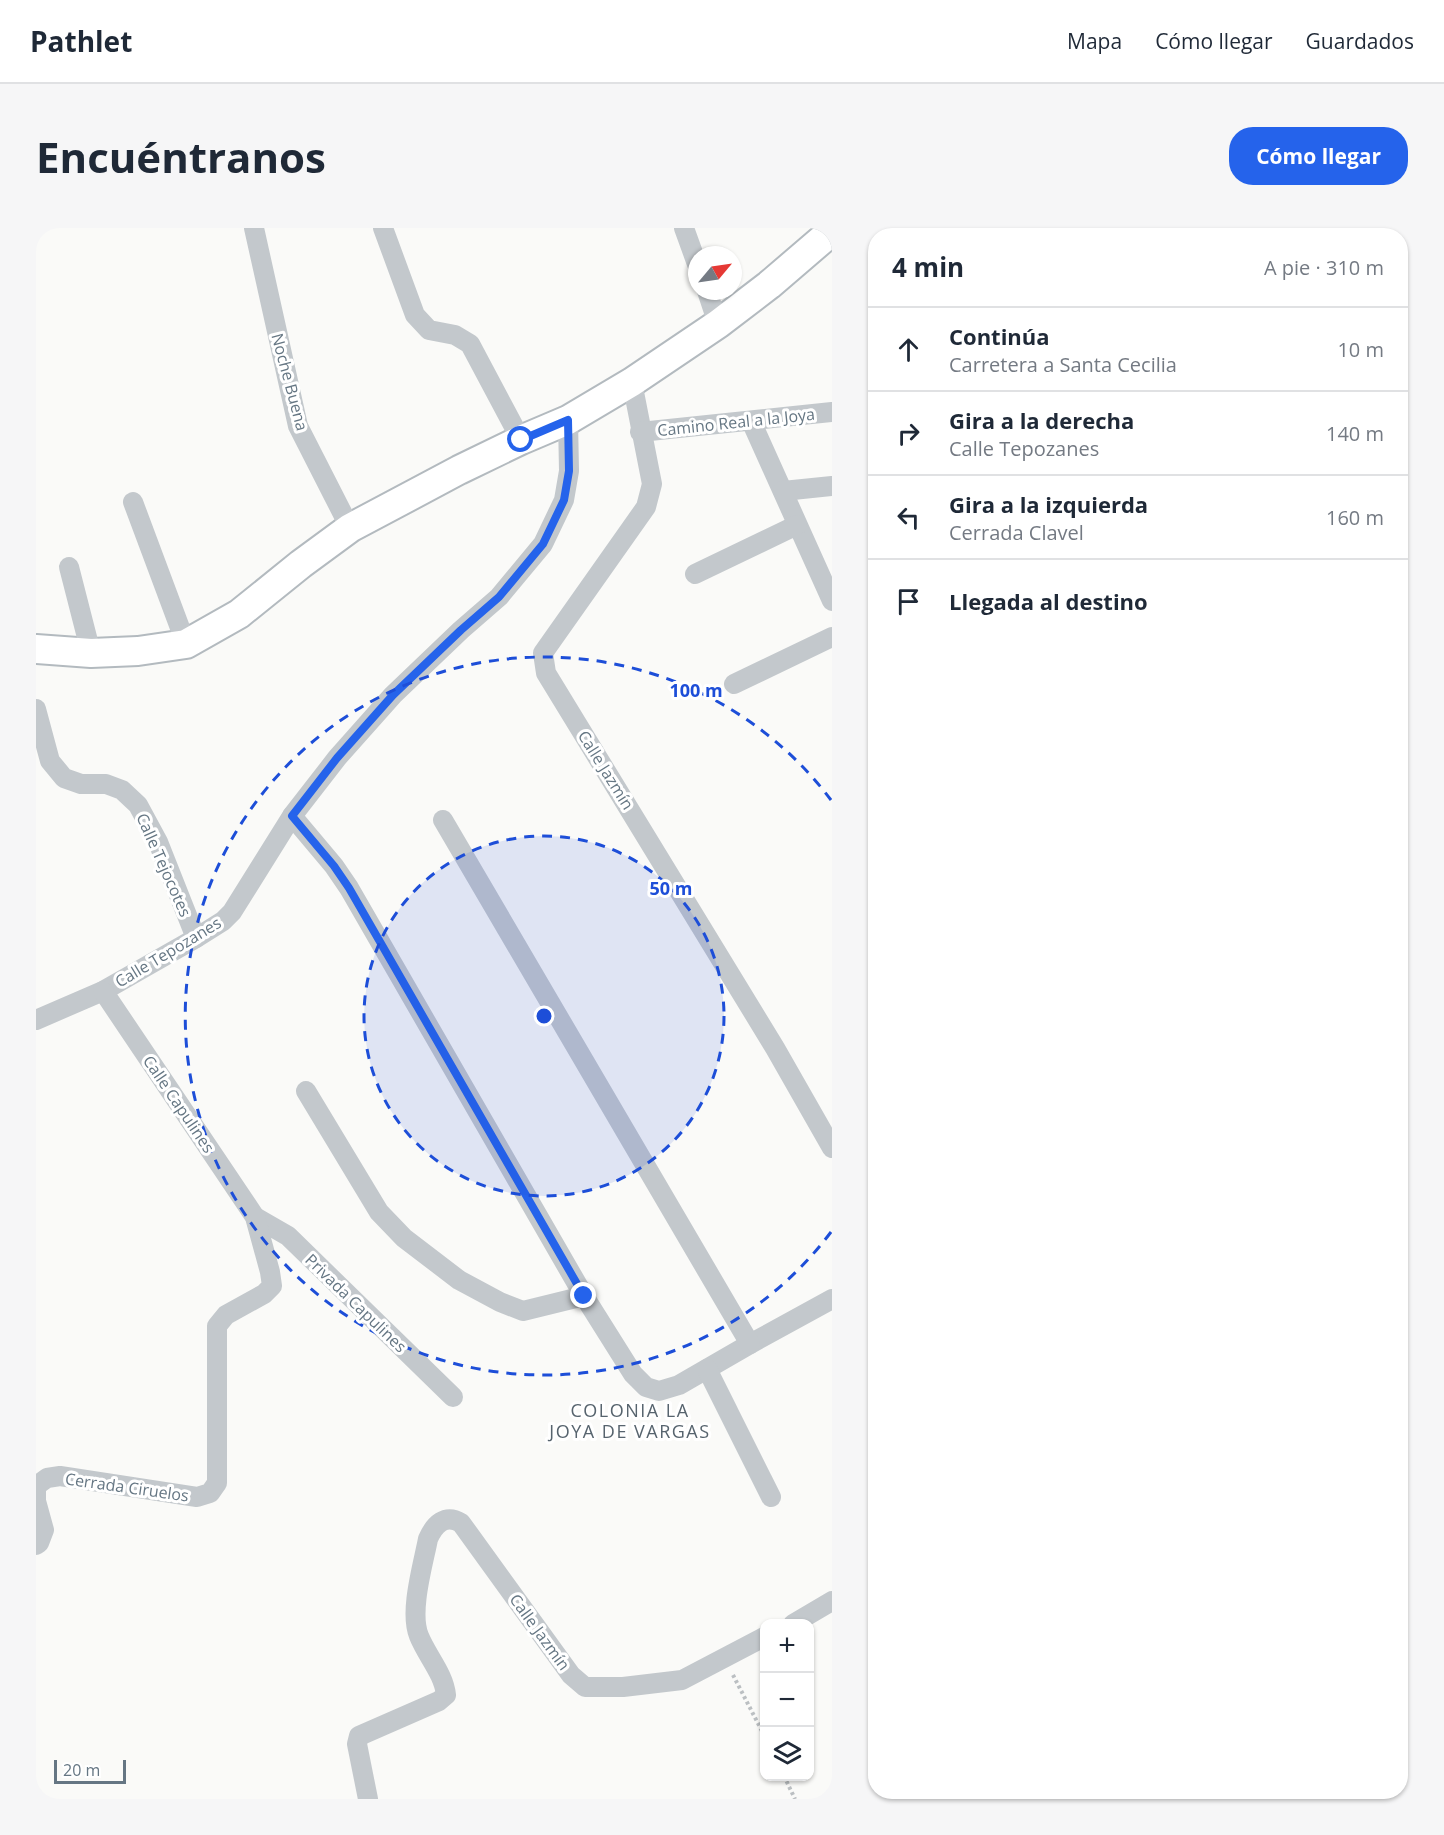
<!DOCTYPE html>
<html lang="es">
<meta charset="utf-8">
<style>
:root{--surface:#fff;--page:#f6f6f7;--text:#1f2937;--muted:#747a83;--line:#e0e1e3;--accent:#2563eb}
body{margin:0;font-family:"Open Sans",sans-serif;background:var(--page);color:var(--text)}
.controls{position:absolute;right:18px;bottom:18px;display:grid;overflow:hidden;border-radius:12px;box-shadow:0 2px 4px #0004}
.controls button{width:54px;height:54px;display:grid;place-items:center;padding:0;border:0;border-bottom:2px solid var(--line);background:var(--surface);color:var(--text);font:30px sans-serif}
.compass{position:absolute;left:652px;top:18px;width:54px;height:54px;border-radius:50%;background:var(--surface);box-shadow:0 2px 4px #0004;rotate:61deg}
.scale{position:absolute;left:18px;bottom:15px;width:72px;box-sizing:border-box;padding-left:6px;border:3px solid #657683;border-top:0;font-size:16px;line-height:21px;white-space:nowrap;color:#657683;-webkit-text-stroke:4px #fff;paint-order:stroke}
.stop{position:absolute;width:18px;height:18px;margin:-14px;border:4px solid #2563eb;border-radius:50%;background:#fff}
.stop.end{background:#2563eb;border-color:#fff;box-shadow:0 2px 6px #0008}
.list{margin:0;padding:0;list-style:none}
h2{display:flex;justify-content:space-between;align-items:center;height:78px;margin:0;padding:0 24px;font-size:26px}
h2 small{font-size:20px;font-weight:400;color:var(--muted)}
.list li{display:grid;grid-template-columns:39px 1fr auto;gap:18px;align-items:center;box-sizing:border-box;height:84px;padding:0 24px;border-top:2px solid var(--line)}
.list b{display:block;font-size:22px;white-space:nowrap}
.list p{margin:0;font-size:20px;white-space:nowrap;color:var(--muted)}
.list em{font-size:20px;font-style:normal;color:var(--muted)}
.icon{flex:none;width:33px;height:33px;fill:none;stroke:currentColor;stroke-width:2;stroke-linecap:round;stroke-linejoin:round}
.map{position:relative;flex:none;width:796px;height:1571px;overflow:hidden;border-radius:24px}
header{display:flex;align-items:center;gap:36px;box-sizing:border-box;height:84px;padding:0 30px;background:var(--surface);border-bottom:2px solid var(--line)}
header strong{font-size:28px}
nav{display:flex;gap:33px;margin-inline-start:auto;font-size:21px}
.intro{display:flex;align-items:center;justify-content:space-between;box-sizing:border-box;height:144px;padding:0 36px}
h1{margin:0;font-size:42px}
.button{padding:15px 27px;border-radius:24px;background:var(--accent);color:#fff;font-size:21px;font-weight:700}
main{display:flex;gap:36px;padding:0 36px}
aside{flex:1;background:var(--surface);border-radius:24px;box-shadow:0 2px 4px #0004}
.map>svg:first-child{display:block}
</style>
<header>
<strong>Pathlet</strong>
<nav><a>Mapa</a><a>Cómo llegar</a><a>Guardados</a></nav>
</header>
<div class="intro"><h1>Encuéntranos</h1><a class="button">Cómo llegar</a></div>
<main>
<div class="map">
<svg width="796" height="1571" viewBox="0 0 796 1571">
<rect width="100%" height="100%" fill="#fafaf8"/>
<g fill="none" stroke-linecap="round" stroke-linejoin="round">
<defs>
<polyline id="secondary" points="0,421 55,425 102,423 150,416 203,386 265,336 314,300 423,242 485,212 532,192 596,154 682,96 733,57 796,3"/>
</defs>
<use href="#secondary" stroke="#b3babf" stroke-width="32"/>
<g stroke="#bbbfc2" stroke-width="4" stroke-dasharray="3 3" stroke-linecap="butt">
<polyline points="697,1447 728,1507"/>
<polyline points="748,1548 759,1571"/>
</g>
<g stroke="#c3c8cc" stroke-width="20">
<polyline points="218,0 262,198 314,300"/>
<polyline points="347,0 379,87 393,102 419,107 434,116 485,212"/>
<polyline points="648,0 661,36"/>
<polyline points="671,63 682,96"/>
<polyline points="596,154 616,256 610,279 507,425 510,445 739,820 796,920"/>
<polyline points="715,193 796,373"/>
<polyline points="604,204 796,184"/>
<polyline points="747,263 796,258"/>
<polyline points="97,274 150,416"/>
<polyline points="33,339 55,425"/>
<polyline points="659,346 761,297"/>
<polyline points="698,456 796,409"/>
<polyline points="0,481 14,533 28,550 45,556 70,556 86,562 102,577 122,614 160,710"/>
<polyline points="256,588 298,638 313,660 548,1068 597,1146 610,1159 623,1163 643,1157 714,1116 796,1071"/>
<polyline points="407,592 714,1116"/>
<polyline points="0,792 67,763 160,710 187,693 196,684 256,588 301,530 357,467 425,402 463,369 507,316 528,272 533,243 532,192"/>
<polyline points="270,863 343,984 368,1010 423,1052 464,1074 487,1083 548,1068"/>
<polyline points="219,989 252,1008 417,1169"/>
<polyline points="671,1141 735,1269"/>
<polyline points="0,1317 3,1315 8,1302 0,1273 0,1258 11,1250 24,1248 161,1269 174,1265 181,1255 181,1098 190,1087 228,1066 236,1058 234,1044 219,989 67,763"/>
<polyline points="757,1396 796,1373"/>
<path d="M332,1571l-11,-55 2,-8 80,-35 7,-6c-2,-21 -19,-39 -27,-59 -10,-24 4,-71 9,-97 6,-14 17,-26 33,-16l110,152 14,12h38l59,-7 82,-43"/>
</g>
<use href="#secondary" stroke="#fff" stroke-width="28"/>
</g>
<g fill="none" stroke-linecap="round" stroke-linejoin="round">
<polyline stroke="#2563eb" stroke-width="8" points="485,212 532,192 533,243 528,272 507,316 463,369 425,402 357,467 301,530 256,588 298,638 313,660 548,1068"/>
</g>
<circle cx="508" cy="788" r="180" fill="#1d4ed8" fill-opacity=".12"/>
<g fill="none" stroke="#1d4ed8" stroke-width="3" stroke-dasharray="10 8">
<circle cx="508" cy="788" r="180"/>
<path d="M795 1004A359 359 0 1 1 795 572"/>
</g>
<g text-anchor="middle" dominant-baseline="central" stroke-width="6" stroke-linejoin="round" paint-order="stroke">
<g font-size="16" fill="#657683" stroke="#fff">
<text transform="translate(254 154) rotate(75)">Noche Buena</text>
<text transform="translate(700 194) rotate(-6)">Camino Real a la Joya</text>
<text transform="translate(570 542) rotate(58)">Calle Jazmín</text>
<text transform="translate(128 637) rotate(66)">Calle Tejocotes</text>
<text transform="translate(132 724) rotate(-31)">Calle Tepozanes</text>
<text transform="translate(143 876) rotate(56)">Calle Capulines</text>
<text transform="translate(320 1075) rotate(44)">Privada Capulines</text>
<text transform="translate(91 1259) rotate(8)">Cerrada Ciruelos</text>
<text transform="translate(504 1404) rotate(54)">Calle Jazmín</text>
</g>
<g font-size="18" letter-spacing="1.5" fill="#57646e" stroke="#fff">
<text x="594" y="1182">COLONIA LA<tspan x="594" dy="21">JOYA DE VARGAS</tspan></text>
</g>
</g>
<circle cx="508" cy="788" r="9" fill="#1d4ed8" stroke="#fff" stroke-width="3"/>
<g font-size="18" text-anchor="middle" font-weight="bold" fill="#1d4ed8" stroke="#fff" stroke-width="6" stroke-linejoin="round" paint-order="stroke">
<text x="660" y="469">100 m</text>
<text x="635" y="667">50 m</text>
</g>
</svg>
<div class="controls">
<button>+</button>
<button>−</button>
<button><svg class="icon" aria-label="layers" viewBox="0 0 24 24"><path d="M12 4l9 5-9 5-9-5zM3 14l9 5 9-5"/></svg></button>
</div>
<svg class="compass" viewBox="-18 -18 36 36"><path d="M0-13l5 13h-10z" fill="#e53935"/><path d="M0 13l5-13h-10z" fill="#747a83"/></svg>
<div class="scale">20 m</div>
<div class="stop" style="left:485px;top:212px"></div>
<div class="stop end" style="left:548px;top:1068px"></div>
</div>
<aside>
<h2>4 min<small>A pie · 310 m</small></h2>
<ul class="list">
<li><svg class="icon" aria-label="ahead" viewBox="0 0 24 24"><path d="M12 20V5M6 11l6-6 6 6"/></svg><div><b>Continúa</b><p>Carretera a Santa Cecilia</p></div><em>10 m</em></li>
<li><svg class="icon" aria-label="right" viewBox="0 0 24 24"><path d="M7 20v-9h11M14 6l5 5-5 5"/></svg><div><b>Gira a la derecha</b><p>Calle Tepozanes</p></div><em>140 m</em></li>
<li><svg class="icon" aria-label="left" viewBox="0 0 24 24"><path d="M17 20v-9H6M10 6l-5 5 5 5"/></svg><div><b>Gira a la izquierda</b><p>Cerrada Clavel</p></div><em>160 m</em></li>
<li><svg class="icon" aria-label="arrive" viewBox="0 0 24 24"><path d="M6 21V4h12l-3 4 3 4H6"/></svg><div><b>Llegada al destino</b></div></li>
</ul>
</aside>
</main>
